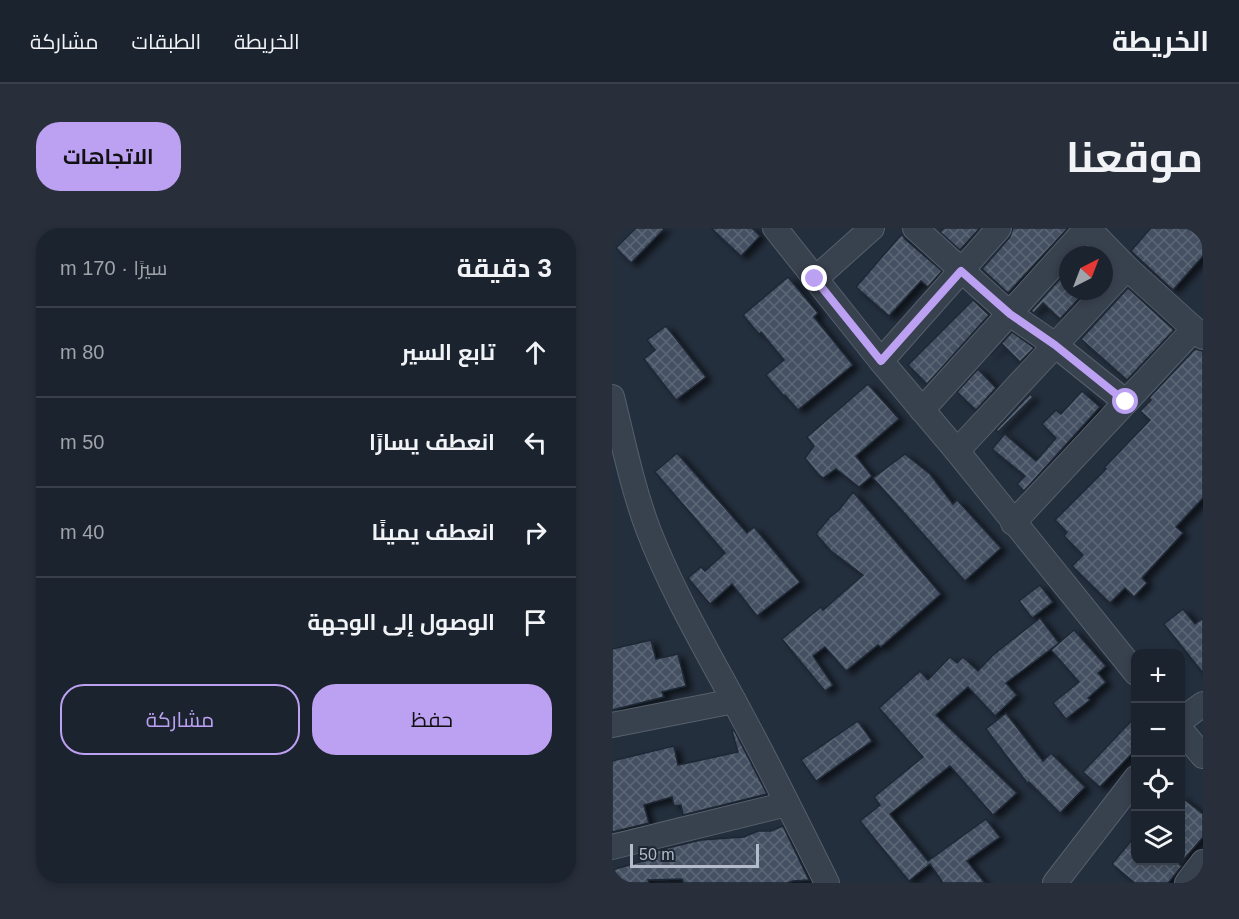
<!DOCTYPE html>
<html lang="ar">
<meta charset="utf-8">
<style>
:root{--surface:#1b232e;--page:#282f3a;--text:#f1f3f6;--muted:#a0a4aa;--line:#39404a;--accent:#bca0f2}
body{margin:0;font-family:Helvetica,Cairo,sans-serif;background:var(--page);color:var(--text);direction:rtl}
.controls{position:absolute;right:18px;bottom:18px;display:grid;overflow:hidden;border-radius:12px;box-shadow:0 3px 9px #0003}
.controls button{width:54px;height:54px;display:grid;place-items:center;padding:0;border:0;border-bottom:2px solid var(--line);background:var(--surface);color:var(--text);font:30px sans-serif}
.compass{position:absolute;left:447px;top:18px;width:54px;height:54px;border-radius:50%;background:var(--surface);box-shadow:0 3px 9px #0003;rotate:42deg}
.scale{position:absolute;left:18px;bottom:15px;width:129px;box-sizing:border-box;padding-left:6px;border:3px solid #b4bcc9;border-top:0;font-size:16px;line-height:21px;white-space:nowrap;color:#b4bcc9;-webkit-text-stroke:4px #1d2633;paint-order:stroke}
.stop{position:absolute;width:18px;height:18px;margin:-14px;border:4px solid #bca0f2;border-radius:50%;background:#fff}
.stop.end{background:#bca0f2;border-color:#fff;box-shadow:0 2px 6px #0008}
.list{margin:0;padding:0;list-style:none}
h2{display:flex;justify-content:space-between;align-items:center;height:78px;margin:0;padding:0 24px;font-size:26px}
h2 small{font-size:20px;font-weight:400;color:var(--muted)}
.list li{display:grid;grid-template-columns:39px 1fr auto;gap:18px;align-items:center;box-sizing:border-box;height:90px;padding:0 24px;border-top:2px solid var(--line)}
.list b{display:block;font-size:22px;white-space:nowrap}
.list em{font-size:20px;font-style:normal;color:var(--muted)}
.actions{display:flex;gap:12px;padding:18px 24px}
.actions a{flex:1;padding:14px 0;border:2px solid var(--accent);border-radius:24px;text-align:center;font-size:21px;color:var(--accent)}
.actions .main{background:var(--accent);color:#111}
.icon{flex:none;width:33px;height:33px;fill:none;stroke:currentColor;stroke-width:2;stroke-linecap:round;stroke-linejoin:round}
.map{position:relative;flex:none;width:591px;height:655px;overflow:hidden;direction:ltr;border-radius:24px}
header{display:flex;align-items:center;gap:36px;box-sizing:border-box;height:84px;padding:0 30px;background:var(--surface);border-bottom:2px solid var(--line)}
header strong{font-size:28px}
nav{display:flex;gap:33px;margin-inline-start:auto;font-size:21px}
.intro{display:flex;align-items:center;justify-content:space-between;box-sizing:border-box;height:144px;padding:0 36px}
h1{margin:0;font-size:42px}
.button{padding:15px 27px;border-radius:24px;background:var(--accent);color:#111;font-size:21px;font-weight:700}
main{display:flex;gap:36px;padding:0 36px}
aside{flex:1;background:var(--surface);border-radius:24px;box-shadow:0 3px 9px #0003}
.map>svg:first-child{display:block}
</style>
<header>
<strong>الخريطة</strong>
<nav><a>الخريطة</a><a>الطبقات</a><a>مشاركة</a></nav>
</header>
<div class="intro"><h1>موقعنا</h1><a class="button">الاتجاهات</a></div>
<main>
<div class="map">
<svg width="591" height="655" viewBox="0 0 591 655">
<defs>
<pattern id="building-cross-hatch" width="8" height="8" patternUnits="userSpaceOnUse" patternTransform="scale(1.5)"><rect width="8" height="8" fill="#455162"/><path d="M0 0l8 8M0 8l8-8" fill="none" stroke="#5d6877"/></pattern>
<filter id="shadow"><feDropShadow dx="6" dy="3.5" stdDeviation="3" flood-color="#0009"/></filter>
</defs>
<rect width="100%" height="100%" fill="#242f3e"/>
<g fill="url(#building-cross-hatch)" stroke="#1f2835" stroke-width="1.5" filter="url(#shadow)">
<polygon points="24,0 53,0 19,35 4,20"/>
<polygon points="99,0 140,0 148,8 129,28"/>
<polygon points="332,0 368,0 348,22 328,4"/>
<polygon points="401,0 456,0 396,65 370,41 398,9"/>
<polygon points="539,0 591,0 591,28 561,62 519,23"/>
<polygon points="290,6 293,11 330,43 316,59 309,53 277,88 244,59"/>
<polygon points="456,42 456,63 474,63 448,91 431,75 422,85 419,83"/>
<polygon points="176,49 206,85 202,89 241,137 186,182 173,167 172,168 154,147 172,132 149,104 147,106 131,87"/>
<polygon points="516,60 562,102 515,152 469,111"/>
<polygon points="361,72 377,87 315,156 296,137"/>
<polygon points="54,98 94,149 64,172 32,131 43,122 35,112"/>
<polygon points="400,104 422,120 408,134 390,116 379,127"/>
<polygon points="583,121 591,123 591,270 564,299 571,305 530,350 535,355 522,369 513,360 498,375 460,338 471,327 452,308 455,304 443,292 494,241 492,240 538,192 528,183 539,172 537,170"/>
<polygon points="366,141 384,160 364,182 345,164"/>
<polygon points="256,156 287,191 244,228 260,248 247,259 224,241 211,250 206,246 193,230 202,218 195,209"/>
<polygon points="470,163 488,179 412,263 405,256 413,248 380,221 393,206 424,233 444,210 430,196 444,182 449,186"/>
<polygon points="418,166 421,169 386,204 384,202"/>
<polygon points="65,225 135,305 142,299 188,354 145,388 120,356 98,376 76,350 89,339 93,343 113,325 43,244"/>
<polygon points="293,226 318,246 341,276 345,272 389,320 353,353 261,250"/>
<polygon points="241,264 329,366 269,419 266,417 234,443 213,419 201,428 221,457 213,463 170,411 209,379 211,382 251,347 219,323 204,306 218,289 227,282"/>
<polygon points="428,357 441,374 420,390 407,373"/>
<polygon points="571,381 583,396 591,390 591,445 552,396"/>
<polygon points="428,390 447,415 394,455 405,467 383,488 356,459 324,487 405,565 381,587 338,538 278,586 316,633 374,591 388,609 355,633 373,655 331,655 318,636 297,653 248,593 268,577 262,569 311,529 267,480 308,443 316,452 338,429 345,435 351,429 366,443 381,427"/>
<polygon points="462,402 494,438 486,445 494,454 476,470 478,472 454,491 441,475 467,454 439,422"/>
<polygon points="39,412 44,431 66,426 74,458 50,464 52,469 0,482 0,421"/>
<polygon points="394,485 431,533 439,525 473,559 448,585 417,554 416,556 374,501"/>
<polygon points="524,488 524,521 488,559 471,544"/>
<polygon points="246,493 260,513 204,553 189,532"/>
<polygon points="122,502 155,566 71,587 69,577 62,578 60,569 32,577 37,595 0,604 0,533 62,518 66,537 126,524 120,503"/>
<polygon points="568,568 591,586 591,609 568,636"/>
<polygon points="171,598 197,652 181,653 175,655 72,655 70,651 36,652 37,655 0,655 0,642 38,631 36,626 43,623 89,612 132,609 146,603 159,603"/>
<polygon points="524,607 524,633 563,633 570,638 556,655 523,655 500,636"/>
</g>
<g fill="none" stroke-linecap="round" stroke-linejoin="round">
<defs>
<g id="minor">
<polyline points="163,0 269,133 345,223 524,445"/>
<polyline points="303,0 398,86 443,117 514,174"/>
<polyline points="476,0 515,40 591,109"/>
<polyline points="203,51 260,0"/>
<polyline points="269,133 387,0"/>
<path d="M0,169c11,44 20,89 36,132 25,65 61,125 94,187 30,55 57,111 85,167"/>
<polyline points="310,182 475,0"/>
<polyline points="345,223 515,40"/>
<polyline points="401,295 582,101"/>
<polyline points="568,493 591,476"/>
<polyline points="0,497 122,473"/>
<polyline points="568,501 591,528"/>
<polyline points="0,619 175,576"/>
<polyline points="443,655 524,550"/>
<polyline points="575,655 591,634"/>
</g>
</defs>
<use href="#minor" stroke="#565f6c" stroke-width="26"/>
<use href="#minor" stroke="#38414e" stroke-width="24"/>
</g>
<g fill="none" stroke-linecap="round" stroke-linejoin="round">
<polyline stroke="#bca0f2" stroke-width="8" points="203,51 269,133 349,43 398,86 443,117 514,174"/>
</g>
</svg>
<div class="controls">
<button>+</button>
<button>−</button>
<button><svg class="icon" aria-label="locate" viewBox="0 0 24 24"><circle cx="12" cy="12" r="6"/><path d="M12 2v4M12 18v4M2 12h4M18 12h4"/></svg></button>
<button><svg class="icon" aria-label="layers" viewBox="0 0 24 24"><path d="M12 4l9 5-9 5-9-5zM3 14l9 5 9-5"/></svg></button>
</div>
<svg class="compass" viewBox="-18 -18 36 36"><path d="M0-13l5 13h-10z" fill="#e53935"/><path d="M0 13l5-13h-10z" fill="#a0a4aa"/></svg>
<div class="scale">50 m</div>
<div class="stop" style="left:514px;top:174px"></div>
<div class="stop end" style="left:203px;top:51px"></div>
</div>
<aside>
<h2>3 دقيقة<small>سيرًا · 170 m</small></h2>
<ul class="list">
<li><svg class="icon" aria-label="ahead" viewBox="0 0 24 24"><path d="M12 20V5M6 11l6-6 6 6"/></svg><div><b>تابع السير</b></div><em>80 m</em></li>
<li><svg class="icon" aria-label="left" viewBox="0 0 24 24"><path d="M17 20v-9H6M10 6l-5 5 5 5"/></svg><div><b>انعطف يسارًا</b></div><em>50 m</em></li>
<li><svg class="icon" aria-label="right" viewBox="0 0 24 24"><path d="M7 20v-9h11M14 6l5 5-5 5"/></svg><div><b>انعطف يمينًا</b></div><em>40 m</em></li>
<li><svg class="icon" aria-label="arrive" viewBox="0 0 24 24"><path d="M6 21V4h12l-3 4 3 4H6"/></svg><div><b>الوصول إلى الوجهة</b></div></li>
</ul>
<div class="actions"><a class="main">حفظ</a><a>مشاركة</a></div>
</aside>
</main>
